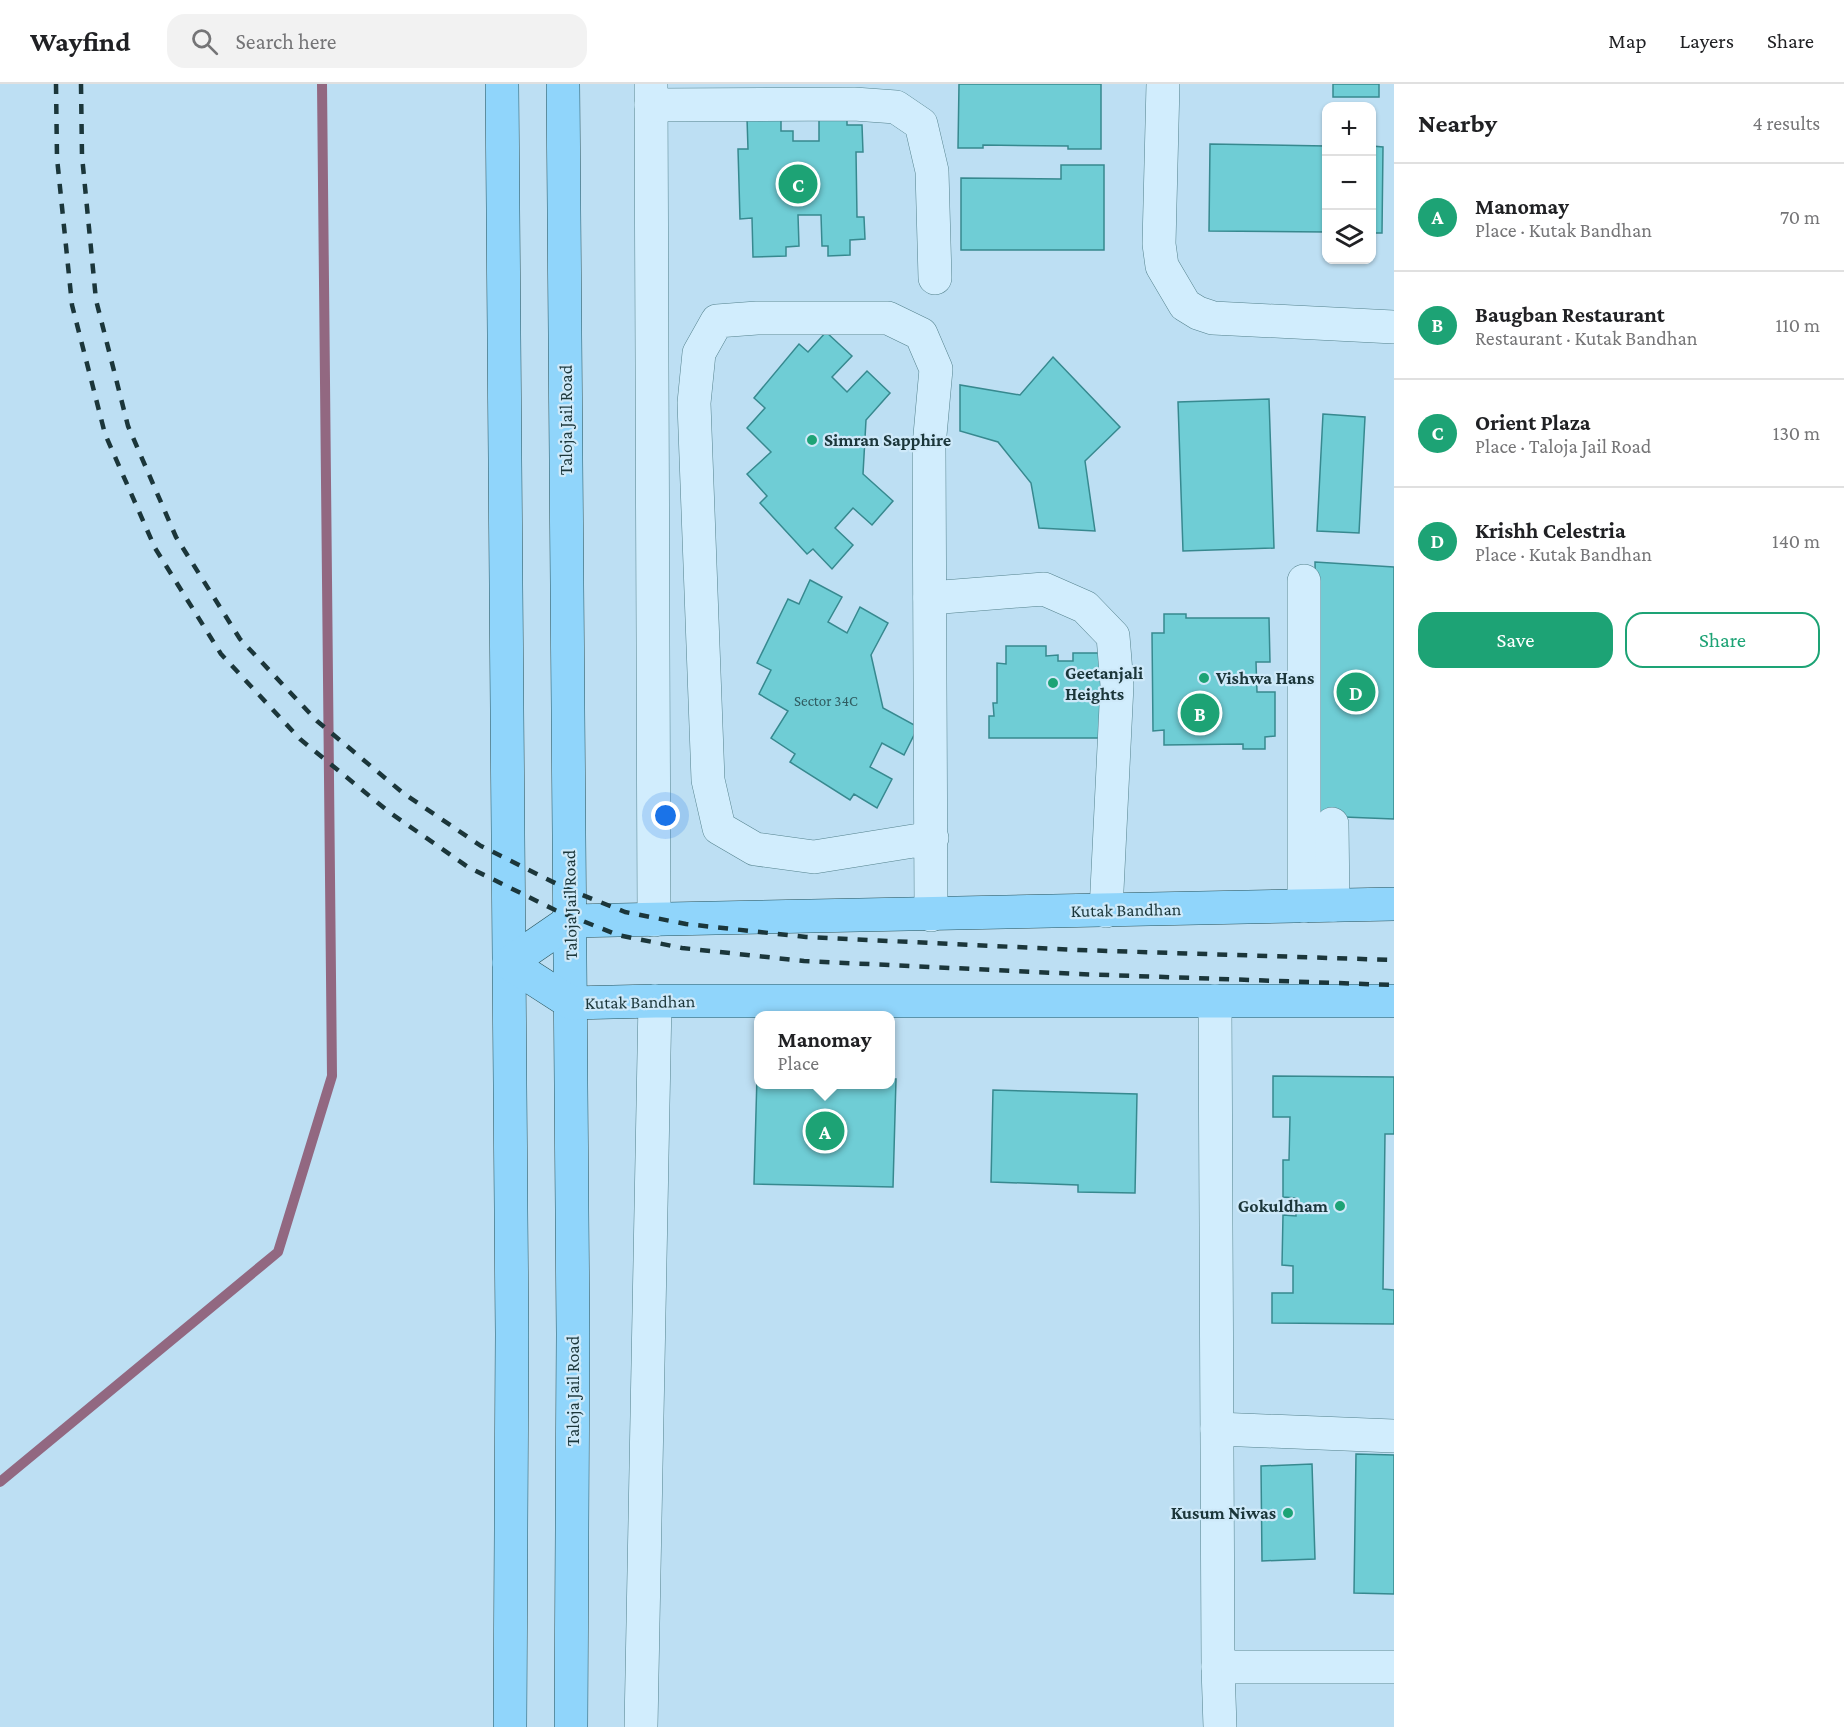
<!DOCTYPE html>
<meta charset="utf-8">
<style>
:root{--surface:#fff;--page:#f2f2f2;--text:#202124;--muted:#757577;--line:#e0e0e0;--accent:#1da375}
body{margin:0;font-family:"Crimson Pro",serif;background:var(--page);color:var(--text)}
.controls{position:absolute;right:18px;top:18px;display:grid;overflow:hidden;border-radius:12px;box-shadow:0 2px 4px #0004}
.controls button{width:54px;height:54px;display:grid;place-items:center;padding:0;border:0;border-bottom:2px solid var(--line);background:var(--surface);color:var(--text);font:30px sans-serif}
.you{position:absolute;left:666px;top:732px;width:21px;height:21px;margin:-15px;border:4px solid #fff;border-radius:50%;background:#1a73e8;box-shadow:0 0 0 9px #1a73e833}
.badge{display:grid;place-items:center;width:39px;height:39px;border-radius:50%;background:var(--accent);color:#fff;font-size:20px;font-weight:700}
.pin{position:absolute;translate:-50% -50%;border:3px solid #fff;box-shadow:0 2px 6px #0006}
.popup{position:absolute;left:754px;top:927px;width:141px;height:78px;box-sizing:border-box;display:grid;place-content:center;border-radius:12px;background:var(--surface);filter:drop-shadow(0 2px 4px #0005);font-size:20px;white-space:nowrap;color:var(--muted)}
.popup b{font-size:22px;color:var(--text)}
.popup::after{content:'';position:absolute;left:50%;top:100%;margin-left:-12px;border:12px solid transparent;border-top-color:var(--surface)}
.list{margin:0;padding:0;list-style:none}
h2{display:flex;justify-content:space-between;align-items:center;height:78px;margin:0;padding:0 24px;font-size:26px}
h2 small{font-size:20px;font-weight:400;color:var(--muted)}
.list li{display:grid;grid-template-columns:39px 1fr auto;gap:18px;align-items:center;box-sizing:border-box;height:108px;padding:0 24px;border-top:2px solid var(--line)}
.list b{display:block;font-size:22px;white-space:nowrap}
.list p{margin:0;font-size:20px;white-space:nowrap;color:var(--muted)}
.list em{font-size:20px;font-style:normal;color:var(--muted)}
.actions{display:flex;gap:12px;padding:18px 24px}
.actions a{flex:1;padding:14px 0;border:2px solid var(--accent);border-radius:18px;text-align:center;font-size:21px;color:var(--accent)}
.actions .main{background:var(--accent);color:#fff}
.icon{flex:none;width:33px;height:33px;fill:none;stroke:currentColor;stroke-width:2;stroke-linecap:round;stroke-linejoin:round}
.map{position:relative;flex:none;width:1394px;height:1643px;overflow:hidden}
header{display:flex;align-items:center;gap:36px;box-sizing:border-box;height:84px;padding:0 30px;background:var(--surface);border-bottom:2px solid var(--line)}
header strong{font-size:28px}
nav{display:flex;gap:33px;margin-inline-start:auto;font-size:21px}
.search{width:420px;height:54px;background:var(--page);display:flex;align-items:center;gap:15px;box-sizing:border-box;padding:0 21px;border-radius:18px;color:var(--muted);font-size:22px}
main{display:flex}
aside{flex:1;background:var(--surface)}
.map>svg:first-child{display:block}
</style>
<header>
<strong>Wayfind</strong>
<div class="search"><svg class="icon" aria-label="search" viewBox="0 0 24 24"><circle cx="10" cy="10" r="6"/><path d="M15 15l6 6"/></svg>Search here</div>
<nav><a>Map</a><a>Layers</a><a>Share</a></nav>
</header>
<main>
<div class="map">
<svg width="1394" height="1643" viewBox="0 0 1394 1643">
<rect width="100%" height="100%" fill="#bddff3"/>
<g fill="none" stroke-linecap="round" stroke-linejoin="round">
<polyline stroke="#926881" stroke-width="10" points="0,1398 278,1168 332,992 322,0"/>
</g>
<g fill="#6fcdd5" stroke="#37898f" stroke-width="1.5">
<polygon points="959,0 1101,0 1101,65 1068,65 1068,62 983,61 983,64 958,64"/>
<rect x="1333" y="0" width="46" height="13"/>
<polygon points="847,32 847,41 862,41 863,68 856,68 857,133 864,133 865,155 850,156 850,171 828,172 828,162 822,162 821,131 798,131 799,162 786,163 786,172 753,173 752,134 740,135 738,65 748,65 747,34 781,34 781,47 793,47 793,57 819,57 819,33"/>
<polygon points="1210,60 1326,62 1326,148 1209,147"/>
<polygon points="1372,62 1383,63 1382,149 1372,149"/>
<polygon points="1061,81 1104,81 1104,166 961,166 961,94 1061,95"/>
<polygon points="826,248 852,272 832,293 847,308 867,287 890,309 866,336 863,390 893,417 872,441 853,424 835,444 853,461 832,485 813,465 807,470 760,419 767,412 747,390 771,368 747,344 765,324 754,314 799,260 808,268"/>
<polygon points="1053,273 1120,343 1085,377 1095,447 1039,444 1031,399 998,358 960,347 960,301 1020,311"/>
<polygon points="1269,315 1274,464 1183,467 1178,318"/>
<polygon points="1323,330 1365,333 1359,449 1317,447"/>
<polygon points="1315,478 1394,483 1394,735 1319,732"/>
<polygon points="810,496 842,513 828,538 847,549 860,523 888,539 871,571 883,624 918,643 904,671 882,659 870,683 892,695 877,724 854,710 850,716 790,678 795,670 771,654 788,627 759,610 771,586 757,579 788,515 799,520"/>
<polygon points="1164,530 1186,530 1186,534 1269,534 1270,578 1256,578 1257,608 1275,608 1275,652 1265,653 1265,665 1243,665 1243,660 1164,661 1164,646 1153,647 1152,549 1164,549"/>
<polygon points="1006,562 1046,562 1046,572 1058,571 1058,577 1073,577 1073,569 1109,569 1101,654 989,654 989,632 994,632 993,619 997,619 997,579 1006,580"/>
<polygon points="757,992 759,992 759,1000 891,1000 891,995 896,995 893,1103 754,1100"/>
<polygon points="1273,992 1394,993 1394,1050 1385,1050 1383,1205 1394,1206 1394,1240 1272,1239 1272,1209 1293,1209 1293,1182 1282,1181 1283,1131 1296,1132 1296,1114 1283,1113 1283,1076 1289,1076 1290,1033 1273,1033"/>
<polygon points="993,1006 1137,1010 1135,1109 1078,1108 1078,1101 991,1098"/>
<polygon points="1356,1370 1394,1371 1394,1510 1354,1509"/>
<polygon points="1312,1380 1315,1475 1262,1477 1261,1382"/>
</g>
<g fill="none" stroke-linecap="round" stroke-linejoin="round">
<defs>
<g id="minor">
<polyline points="651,0 654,836"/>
<polyline points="1163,0 1159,160 1162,182 1185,221 1198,229 1213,234 1394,243"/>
<polyline points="651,21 854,20 896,23 921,40 932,87 935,194"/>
<polyline points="1304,497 1304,822"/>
<polyline points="930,514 1044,505 1085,523 1113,552 1117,601 1106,827"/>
<polyline points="1332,740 1333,821"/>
<polyline points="931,831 929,362 936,285 921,250 888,234 757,234 717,237 699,269 694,319 708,696 719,744 755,765 814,773 932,754"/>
<polyline points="1215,917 1218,1583 1220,1643"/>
<polyline points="1217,1345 1394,1352"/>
<polyline points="1218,1583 1394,1583"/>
<polyline points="641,1643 655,917"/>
</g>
<g id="major">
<polyline points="502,0 512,1250 510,1643"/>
<polyline points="563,0 573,1250 571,1643"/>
<polyline points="1394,820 570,837 509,879 571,919 655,917 1394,917"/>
</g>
</defs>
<use href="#minor" stroke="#54828d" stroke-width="34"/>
<use href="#major" stroke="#29535a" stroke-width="34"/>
<use href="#minor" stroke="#d1edfd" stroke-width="33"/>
<use href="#major" stroke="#90d5fb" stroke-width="33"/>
<g stroke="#1b363a" stroke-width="4.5" stroke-dasharray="10 10" stroke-linecap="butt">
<polyline points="56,0 57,74 72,221 105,350 155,464 221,570 300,655 389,728 468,783 555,826 618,851 682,864 804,877 1078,890 1394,901"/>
<polyline points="81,0 82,72 96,216 128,342 176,453 240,555 317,637 403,709 481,762 565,804 625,828 686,840 806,853 1078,866 1394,876"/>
</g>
</g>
<g fill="#1da375" stroke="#cee9f9" stroke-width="2">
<circle cx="812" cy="356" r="6"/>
<circle cx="1204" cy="594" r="6"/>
<circle cx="1053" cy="599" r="6"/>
<circle cx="1340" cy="1122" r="6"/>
<circle cx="1288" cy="1429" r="6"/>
</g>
<g text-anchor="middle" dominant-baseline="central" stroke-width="4.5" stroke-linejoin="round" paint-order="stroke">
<g font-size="15" fill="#305c61">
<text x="826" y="617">Sector 34C</text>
</g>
<g font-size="18" fill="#1b363a" stroke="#cee9f9">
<text transform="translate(566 336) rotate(-90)">Taloja Jail Road</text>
<text transform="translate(570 821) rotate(-91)">Taloja Jail Road</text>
<text transform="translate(1126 826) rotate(-1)">Kutak Bandhan</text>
<text transform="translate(640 918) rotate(-1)">Kutak Bandhan</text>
<text transform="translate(573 1307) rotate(-90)">Taloja Jail Road</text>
</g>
<g font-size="18" font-weight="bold" fill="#1b363a" stroke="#cee9f9" text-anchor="start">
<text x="824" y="356">Simran Sapphire</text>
<text x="1065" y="589">Geetanjali<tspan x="1065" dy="21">Heights</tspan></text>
<text x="1216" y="594">Vishwa Hans</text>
<text x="1328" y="1122" text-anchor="end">Gokuldham</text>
<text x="1276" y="1429" text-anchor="end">Kusum Niwas</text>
</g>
</g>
</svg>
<div class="controls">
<button>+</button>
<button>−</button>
<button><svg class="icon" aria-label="layers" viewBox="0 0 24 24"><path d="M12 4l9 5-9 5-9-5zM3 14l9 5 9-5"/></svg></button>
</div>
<div class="you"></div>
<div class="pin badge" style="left:825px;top:1047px">A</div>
<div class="popup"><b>Manomay</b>Place</div>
<div class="pin badge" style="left:1200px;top:629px">B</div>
<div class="pin badge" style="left:798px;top:100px">C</div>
<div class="pin badge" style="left:1356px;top:608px">D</div>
</div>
<aside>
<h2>Nearby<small>4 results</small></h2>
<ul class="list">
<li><span class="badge">A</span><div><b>Manomay</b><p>Place · Kutak Bandhan</p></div><em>70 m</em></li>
<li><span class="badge">B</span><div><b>Baugban Restaurant</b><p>Restaurant · Kutak Bandhan</p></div><em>110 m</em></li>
<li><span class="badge">C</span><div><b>Orient Plaza</b><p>Place · Taloja Jail Road</p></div><em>130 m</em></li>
<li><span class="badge">D</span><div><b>Krishh Celestria</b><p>Place · Kutak Bandhan</p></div><em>140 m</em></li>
</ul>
<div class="actions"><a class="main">Save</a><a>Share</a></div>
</aside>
</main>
